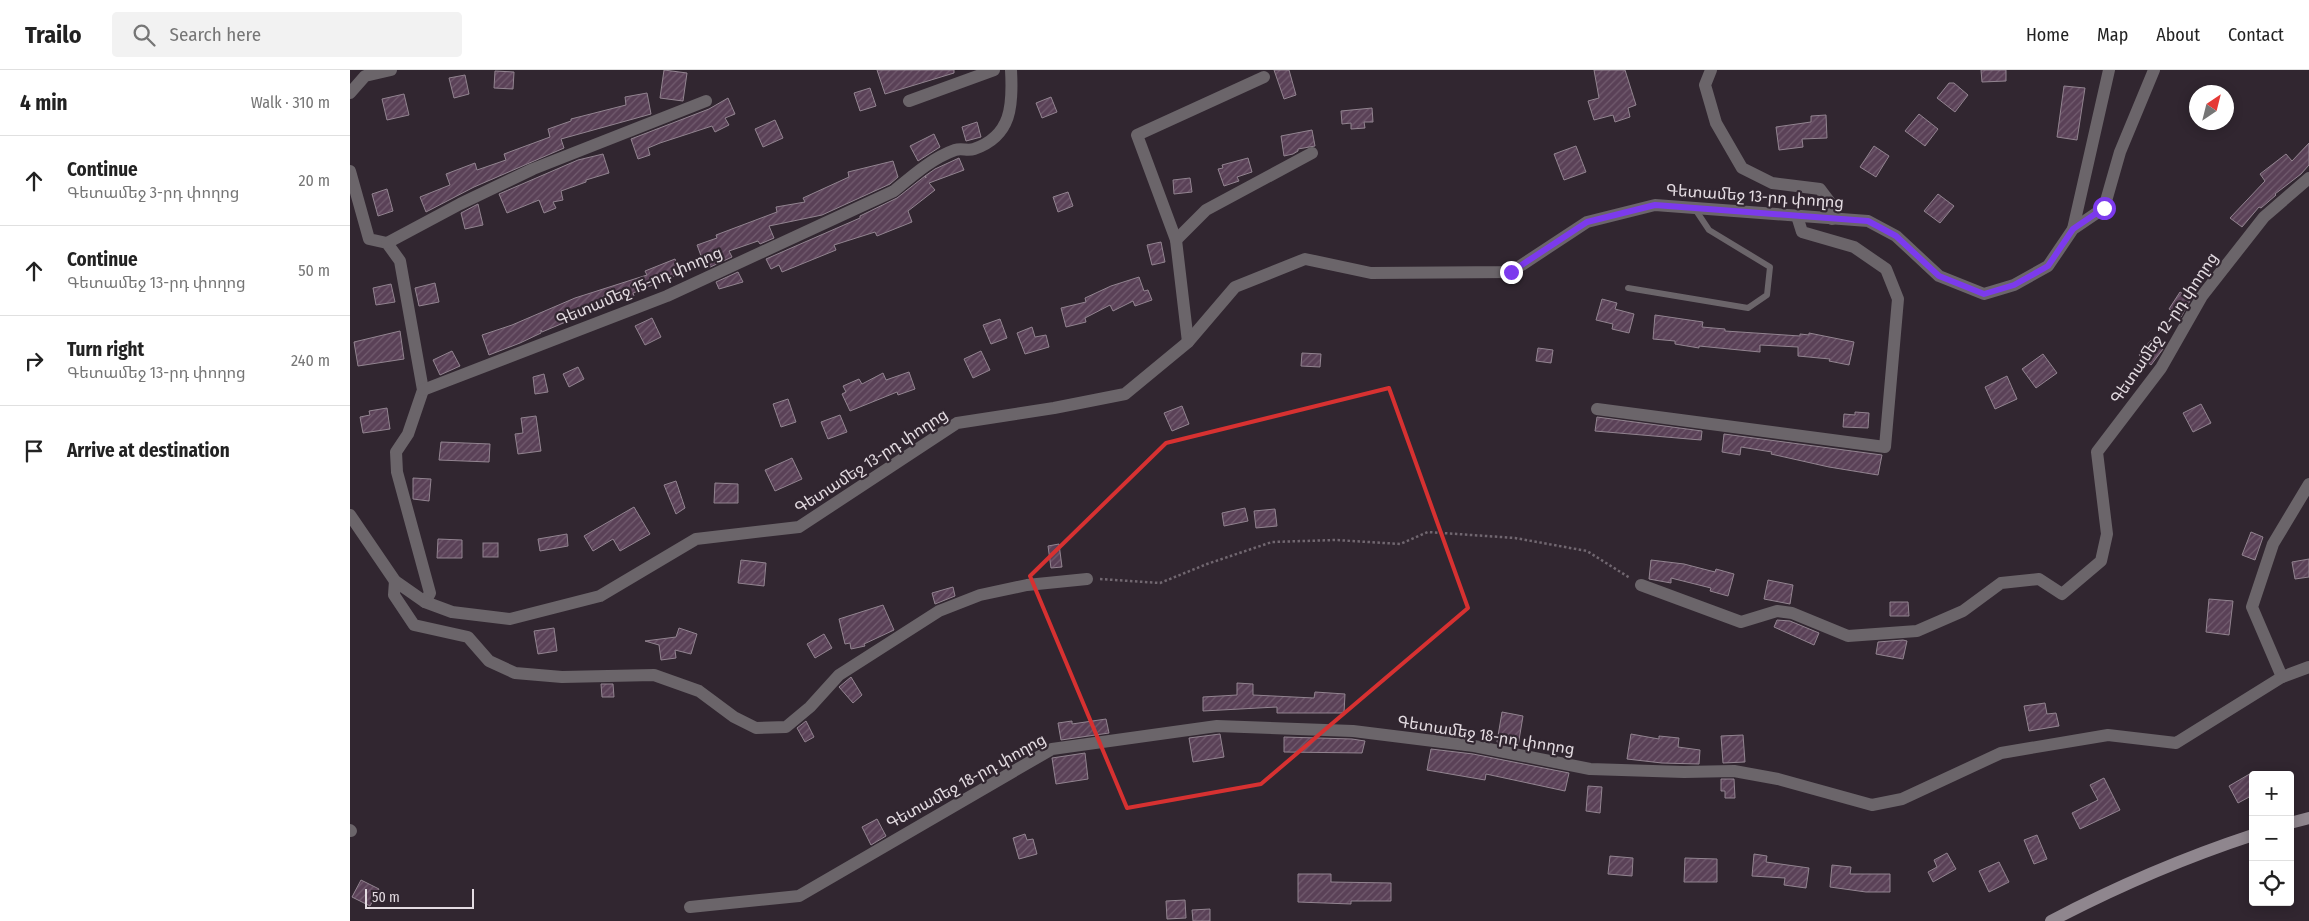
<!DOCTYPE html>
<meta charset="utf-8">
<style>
:root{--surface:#fff;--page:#f2f2f2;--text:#222;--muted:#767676;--line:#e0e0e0}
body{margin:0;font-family:"Fira Sans Condensed","Noto Sans Armenian",sans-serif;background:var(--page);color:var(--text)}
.controls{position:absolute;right:15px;bottom:15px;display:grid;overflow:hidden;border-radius:5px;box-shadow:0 2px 12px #0003}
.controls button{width:45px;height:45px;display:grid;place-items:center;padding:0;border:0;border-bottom:1px solid var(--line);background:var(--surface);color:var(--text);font:25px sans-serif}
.compass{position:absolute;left:1839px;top:15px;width:45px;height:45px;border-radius:50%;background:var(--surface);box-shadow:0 2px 12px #0003;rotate:35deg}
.scale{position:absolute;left:15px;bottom:12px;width:109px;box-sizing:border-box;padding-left:5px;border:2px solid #e4dce2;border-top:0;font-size:14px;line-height:18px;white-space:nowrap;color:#e4dce2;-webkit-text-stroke:4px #312630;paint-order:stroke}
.stop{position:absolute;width:15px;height:15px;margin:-11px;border:4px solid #7c3aed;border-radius:50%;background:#fff}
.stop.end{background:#7c3aed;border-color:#fff;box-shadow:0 1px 5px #0008}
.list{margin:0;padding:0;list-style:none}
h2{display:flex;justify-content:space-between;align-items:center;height:65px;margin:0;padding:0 20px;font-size:21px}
h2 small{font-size:16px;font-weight:400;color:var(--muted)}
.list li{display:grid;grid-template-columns:32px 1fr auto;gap:15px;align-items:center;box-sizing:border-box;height:90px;padding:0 20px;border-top:1px solid var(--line)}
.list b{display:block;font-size:19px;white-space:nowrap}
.list p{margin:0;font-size:16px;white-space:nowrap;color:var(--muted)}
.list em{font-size:16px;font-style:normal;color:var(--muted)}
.icon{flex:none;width:28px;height:28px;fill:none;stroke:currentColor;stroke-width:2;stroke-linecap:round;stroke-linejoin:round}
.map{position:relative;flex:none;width:1959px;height:851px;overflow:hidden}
header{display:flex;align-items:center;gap:30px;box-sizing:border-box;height:70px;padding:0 25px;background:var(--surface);border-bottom:1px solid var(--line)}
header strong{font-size:24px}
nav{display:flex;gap:28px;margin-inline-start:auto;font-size:18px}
.search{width:350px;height:45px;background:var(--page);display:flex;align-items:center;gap:12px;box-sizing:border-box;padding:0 18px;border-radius:5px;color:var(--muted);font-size:19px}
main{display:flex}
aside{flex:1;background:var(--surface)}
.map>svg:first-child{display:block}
</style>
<header>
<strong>Trailo</strong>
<div class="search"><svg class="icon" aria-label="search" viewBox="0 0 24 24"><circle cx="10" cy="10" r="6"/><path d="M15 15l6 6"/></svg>Search here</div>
<nav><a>Home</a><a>Map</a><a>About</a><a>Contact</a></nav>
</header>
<main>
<aside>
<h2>4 min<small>Walk · 310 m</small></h2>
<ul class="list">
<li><svg class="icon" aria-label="ahead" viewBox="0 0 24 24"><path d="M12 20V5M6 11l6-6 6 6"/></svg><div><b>Continue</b><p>Գետամեջ 3-րդ փողոց</p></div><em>20 m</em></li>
<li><svg class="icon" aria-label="ahead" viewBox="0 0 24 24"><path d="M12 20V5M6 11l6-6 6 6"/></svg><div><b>Continue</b><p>Գետամեջ 13-րդ փողոց</p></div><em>50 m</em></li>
<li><svg class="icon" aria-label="right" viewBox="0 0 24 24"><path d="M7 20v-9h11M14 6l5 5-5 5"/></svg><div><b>Turn right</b><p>Գետամեջ 13-րդ փողոց</p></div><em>240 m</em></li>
<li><svg class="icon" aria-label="arrive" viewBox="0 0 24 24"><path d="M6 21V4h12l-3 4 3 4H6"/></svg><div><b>Arrive at destination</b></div></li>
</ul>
</aside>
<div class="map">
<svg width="1959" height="851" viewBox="0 0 1959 851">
<defs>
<pattern id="building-hatch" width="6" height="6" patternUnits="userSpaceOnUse" patternTransform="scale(1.25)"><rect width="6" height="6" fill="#5a4157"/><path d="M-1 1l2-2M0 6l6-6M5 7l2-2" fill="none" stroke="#725c6f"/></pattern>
</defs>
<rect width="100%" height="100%" fill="#312630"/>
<g fill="url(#building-hatch)" stroke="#928490">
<polygon points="314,0 337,3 333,31 310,28"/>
<polygon points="527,0 604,0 604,3 535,24"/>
<polygon points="924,0 939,0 946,25 934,29"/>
<polygon points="1244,0 1275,0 1286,35 1278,38 1280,47 1265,52 1263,45 1244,50 1238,31 1249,28"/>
<polygon points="1631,0 1656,0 1656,11 1632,12"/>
<polygon points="145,1 164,2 163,19 144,18"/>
<polygon points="115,5 119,24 104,28 99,8"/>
<polygon points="1599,13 1604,13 1618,25 1605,42 1587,28"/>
<polygon points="1714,16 1735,18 1727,70 1707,67"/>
<polygon points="520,18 526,36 510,41 504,23"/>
<polygon points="297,23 301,44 211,69 214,78 124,117 76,142 70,127 100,115 96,104 125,93 127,100 156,90 154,84 200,67 198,59 221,51 221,49 276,35 275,27"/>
<polygon points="54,24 59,45 37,50 32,29"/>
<polygon points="701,27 707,42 692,48 686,33"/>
<polygon points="378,28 385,44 375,48 379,55 365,62 362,56 310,73 298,78 300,85 288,89 281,69 359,39"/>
<polygon points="1022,38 1023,52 1014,52 1015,58 1001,59 1001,53 992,54 991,41"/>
<polygon points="1569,44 1588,59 1575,76 1555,61"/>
<polygon points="1476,45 1477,68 1452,69 1453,77 1429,80 1426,57 1461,52 1461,46"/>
<polygon points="425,50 433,68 413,77 405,59"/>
<polygon points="627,52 631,67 616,71 612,57"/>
<polygon points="962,60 965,76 948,79 948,81 943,84 934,86 931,66"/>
<polygon points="584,64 590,77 568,91 560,76"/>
<polygon points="1959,73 1959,95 1951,104 1925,124 1926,125 1911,138 1909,137 1892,157 1880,148 1915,111 1910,104 1936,84 1942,91"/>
<polygon points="1226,76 1236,102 1214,110 1204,84"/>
<polygon points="1524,76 1539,86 1526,107 1510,97"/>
<polygon points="253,84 259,103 236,110 236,112 211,121 213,130 203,132 206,138 194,143 189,130 157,143 149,124 228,90"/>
<polygon points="609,88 614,100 579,113 585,120 558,141 562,152 527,166 525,162 484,175 486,180 432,202 429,195 421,199 416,189 510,148 510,146 547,128 575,106 576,108 575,106 585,99"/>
<polygon points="898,88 902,102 887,107 889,111 874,116 868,99 873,98 872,95"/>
<polygon points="543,91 548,107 540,114 472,145 419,156 424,168 410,174 408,171 379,181 382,187 356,199 347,175 367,168 366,165 427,142 426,137 455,132 453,128 499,107 498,102"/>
<polygon points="840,108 842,122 824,124 823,110"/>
<polygon points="37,119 43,141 28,146 22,124"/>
<polygon points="718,122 723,136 708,142 703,127"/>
<polygon points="1588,124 1604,136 1590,153 1574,141"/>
<polygon points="128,134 133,155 115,159 111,143"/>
<polygon points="811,172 815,192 802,195 797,175"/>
<polygon points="325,189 331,203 283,223 284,226 224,246 218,251 192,262 191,260 191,263 170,273 139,285 132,265 162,255 225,228 297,205 295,201"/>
<polygon points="388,202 393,212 369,219 366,212"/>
<polygon points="789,207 794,221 798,220 802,230 785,236 783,231 763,241 760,235 735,248 736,252 716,257 711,238 736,232 735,228 761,216"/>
<polygon points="85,213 89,232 69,236 65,218"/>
<polygon points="41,214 45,232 26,235 23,218"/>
<polygon points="1830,222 1841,229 1831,247 1819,239"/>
<polygon points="1252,229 1267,233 1265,239 1284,244 1279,263 1262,259 1263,254 1246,250"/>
<polygon points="1305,245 1353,252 1352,257 1375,259 1375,261 1450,266 1450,264 1459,265 1459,263 1504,272 1499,295 1479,291 1480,289 1448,286 1448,277 1410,275 1410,282 1349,276 1349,278 1325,274 1325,271 1303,269"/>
<polygon points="302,248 311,267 295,275 285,256"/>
<polygon points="650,249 657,268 641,274 633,255"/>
<polygon points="682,257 685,267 696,265 699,277 675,284 667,263"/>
<polygon points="50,261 54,289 8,296 4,272"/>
<polygon points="1801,270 1813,279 1801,295 1789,285"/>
<polygon points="1188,278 1203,280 1201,293 1186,291"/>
<polygon points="102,281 110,296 90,305 83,290"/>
<polygon points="631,281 640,300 623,308 614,289"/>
<polygon points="952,283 971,284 970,297 951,296"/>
<polygon points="1693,284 1707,303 1686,318 1672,299"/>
<polygon points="228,297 234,309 219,317 213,304"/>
<polygon points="559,302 565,319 548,325 547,322 500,341 492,324 496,322 493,316 509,309 512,314 533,303 536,310"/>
<polygon points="194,304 198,322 185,324 183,307"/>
<polygon points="1657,306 1667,329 1645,339 1635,317"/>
<polygon points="438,329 446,352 431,357 423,334"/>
<polygon points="1851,334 1861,353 1843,362 1833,343"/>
<polygon points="832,336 839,354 822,361 814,343"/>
<polygon points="37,338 40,359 13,363 10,347 20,345 19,341"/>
<polygon points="1505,342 1519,343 1518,358 1493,357 1494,344 1505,345"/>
<polygon points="490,345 497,362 478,369 471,352"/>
<polygon points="186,346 191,381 168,384 165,364 173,363 171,348"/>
<polygon points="1247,347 1352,361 1351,370 1245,361"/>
<polygon points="1374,364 1532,385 1528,405 1479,397 1421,384 1422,382 1391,377 1390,385 1372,382"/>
<polygon points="91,372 140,374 139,392 89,390"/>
<polygon points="442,388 452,409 425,421 415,400"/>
<polygon points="63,408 81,409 79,431 63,429"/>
<polygon points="326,411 335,438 326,444 314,415"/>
<polygon points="365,413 388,414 388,433 364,433"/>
<polygon points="284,437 300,464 270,481 263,469 243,481 234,466"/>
<polygon points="895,438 898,451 874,456 872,443"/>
<polygon points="925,439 927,456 906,458 904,441"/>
<polygon points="1901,462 1913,467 1905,490 1892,485"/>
<polygon points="217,464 218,476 190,481 188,469"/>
<polygon points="88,469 112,470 112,488 87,488"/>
<rect x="133" y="473" width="15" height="14"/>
<polygon points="709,474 712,497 701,498 698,476"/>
<polygon points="1959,489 1959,507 1945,509 1942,492"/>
<polygon points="391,490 416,493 414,516 388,513"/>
<polygon points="1301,490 1334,494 1365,502 1366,499 1384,504 1378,526 1360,521 1361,518 1321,508 1321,513 1299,509"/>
<polygon points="1418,510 1443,515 1440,534 1414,529"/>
<polygon points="603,517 605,526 585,534 582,523"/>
<polygon points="1859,529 1883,531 1879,565 1856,562"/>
<polygon points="1540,532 1558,532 1559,546 1540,546"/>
<polygon points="533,535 544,560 514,574 515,576 501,579 500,573 495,574 489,549"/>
<polygon points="1427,550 1440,551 1469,563 1464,575 1424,557"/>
<polygon points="204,558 207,581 188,584 184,561"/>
<polygon points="329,558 347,564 341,584 325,580 326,588 311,590 309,575 295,571 326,567"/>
<polygon points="474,564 482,578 465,588 457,574"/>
<polygon points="1553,570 1557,571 1553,589 1526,584 1528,572"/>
<polygon points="501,607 512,625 503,633 489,617"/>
<polygon points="887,613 903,614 903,625 964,628 965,622 995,624 994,643 927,643 927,637 853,641 853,627 887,625"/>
<polygon points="251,614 263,614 264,627 252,627"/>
<polygon points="1695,633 1697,644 1706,643 1709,656 1679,661 1674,636"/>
<polygon points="1152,642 1173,646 1168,676 1147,672"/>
<polygon points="756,649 759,663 711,670 708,653 722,651 722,654"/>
<polygon points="456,651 464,667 455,672 447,658"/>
<polygon points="870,664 874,687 843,692 839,668"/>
<polygon points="1281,664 1309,669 1309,666 1329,668 1328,677 1350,680 1349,694 1312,693 1277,689"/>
<polygon points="1393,665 1395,692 1373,693 1371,666"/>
<polygon points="934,667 1002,669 1015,671 1012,683 934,682"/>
<polygon points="1081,679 1123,684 1219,703 1215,721 1136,704 1135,710 1077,700"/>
<polygon points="735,683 738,709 706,714 702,688"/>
<polygon points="1903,702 1903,725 1888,733 1879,716"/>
<polygon points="1754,708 1770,740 1730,759 1722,743 1748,730 1740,715"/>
<polygon points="1371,709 1384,709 1385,728 1375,728 1375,721 1371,721"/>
<polygon points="1238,716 1252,717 1250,743 1236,741"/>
<polygon points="527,749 536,766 521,775 512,757"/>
<polygon points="675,764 677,770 683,769 687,784 669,789 663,768"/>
<polygon points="1687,765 1697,789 1684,794 1674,770"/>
<polygon points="1597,783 1606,799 1583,812 1578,802 1587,797 1584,790"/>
<polygon points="1404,784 1417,786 1416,792 1459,798 1456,818 1434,815 1435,808 1402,806"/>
<polygon points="1260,786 1283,788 1282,806 1258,804"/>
<polygon points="1335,788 1367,789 1367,812 1334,812"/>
<polygon points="1649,792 1659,812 1639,822 1629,801"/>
<polygon points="1482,795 1501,797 1500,804 1540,804 1540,822 1516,822 1480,817"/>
<polygon points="948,804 981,804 981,812 1041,813 1041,831 1001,831 1001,834 948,832"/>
<polygon points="11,810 29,819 20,836 2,827"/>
<polygon points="835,830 836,848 817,849 816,831"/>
<polygon points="860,839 860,851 843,851 842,840"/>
</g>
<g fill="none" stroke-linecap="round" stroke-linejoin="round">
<polyline stroke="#716770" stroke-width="2.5" stroke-dasharray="2.5 2.5" stroke-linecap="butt" points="750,509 810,513 857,494 922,472 986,470 1050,474 1078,462 1165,468 1237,481 1280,508"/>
<polyline stroke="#6b656a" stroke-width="6" points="1278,218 1398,238 1417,225 1420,197 1359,160 1345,139"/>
<g stroke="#6b656a" stroke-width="12">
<polyline points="1361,0 1355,15 1366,53 1392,98 1422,113 1470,119 1482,135 1482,149"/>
<polyline points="0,23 15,6 41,0"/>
<polyline points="559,31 644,0"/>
<polyline points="0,101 19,169 37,173 50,191 73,320 58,364 46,382 47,402 80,523 75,532"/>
<polyline points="1723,159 1759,0"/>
<polyline points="826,170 856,140 962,83"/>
<polyline points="37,173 110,134 183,99 356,31"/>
<polyline points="838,272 826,170 787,65 914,7"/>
<path d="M73,320l244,-94 227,-105c18,-15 38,-33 61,-41 6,-2 13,1 19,-1 38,-13 39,-44 37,-79"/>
<polyline points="1247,339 1535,377 1548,229 1536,199 1504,177 1452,162 1447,146"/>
<polyline points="0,445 45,511 75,532 102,542 160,549 250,526 346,469 449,457 607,353 704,338 775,324 838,272 885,217 955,189 1021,203 1161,202 1237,152 1305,135 1518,151 1546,166 1589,206 1634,224 1664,215 1698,196 1723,159 1754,138 1770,82 1804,0"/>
<polyline points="45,511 44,525 64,555 118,567 139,591 165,603 212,607 304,605 349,621 384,647 406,658 436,657 460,637 489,605 589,541 630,525 677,515 737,509"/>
<polyline points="1291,515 1391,552 1427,541 1442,543 1498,566 1567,561 1613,541 1651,513 1689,509 1712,524 1751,491 1757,464 1747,382 1811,298 1852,226 1914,147 1959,108"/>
<polyline points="1932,607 1902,537 1923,474 1959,414"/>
<polyline points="0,760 1,761"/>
<polyline points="340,837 449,826 702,679 867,656 1003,661 1124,676 1240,699 1334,702 1384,701 1428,709 1522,735 1552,729 1651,683 1758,665 1826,673 1932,607 1959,597"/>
</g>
<g stroke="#8f868e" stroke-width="12">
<polyline points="1940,753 1959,748"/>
<path d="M1701,851c65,-34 132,-63 202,-86"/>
</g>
</g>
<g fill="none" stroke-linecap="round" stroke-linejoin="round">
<polyline stroke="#7c3aed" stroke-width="6" points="1161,202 1237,152 1305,135 1518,151 1546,166 1589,206 1634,224 1664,215 1698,196 1723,159 1754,138"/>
</g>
<path fill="none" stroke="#d73131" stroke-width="4" stroke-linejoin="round" d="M1039,318l79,220 -207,176 -134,24 -97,-232 136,-133z"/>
<g text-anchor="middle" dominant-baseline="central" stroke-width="4.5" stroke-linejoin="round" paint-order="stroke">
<g font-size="16" fill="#e4dce2" stroke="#312630">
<text transform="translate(1405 126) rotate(4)">Գետամեջ 13-րդ փողոց</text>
<text transform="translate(289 216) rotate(-23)">Գետամեջ 15-րդ փողոց</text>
<text transform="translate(1814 258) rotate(-56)">Գետամեջ 12-րդ փողոց</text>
<text transform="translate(521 391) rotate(-33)">Գետամեջ 13-րդ փողոց</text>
<text transform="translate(1136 665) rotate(9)">Գետամեջ 18-րդ փողոց</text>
<text transform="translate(616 711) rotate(-29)">Գետամեջ 18-րդ փողոց</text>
</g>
</g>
</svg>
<div class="controls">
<button>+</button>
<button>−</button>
<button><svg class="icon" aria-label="locate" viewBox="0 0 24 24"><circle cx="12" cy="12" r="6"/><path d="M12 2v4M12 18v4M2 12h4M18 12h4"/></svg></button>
</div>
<svg class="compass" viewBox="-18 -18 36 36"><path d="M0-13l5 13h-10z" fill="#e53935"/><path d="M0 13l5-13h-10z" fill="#767676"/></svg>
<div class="scale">50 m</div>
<div class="stop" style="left:1754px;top:138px"></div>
<div class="stop end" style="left:1161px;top:202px"></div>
</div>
</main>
